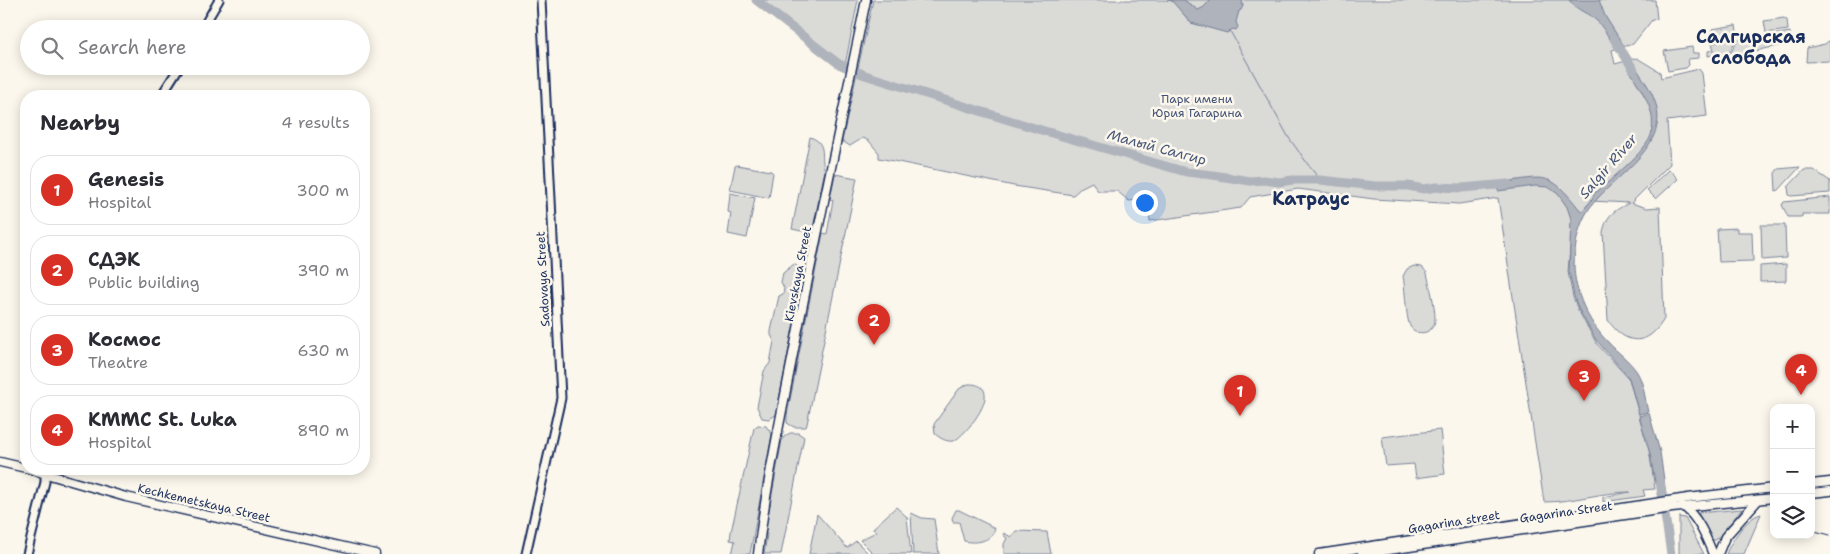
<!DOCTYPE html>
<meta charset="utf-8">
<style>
:root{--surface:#fff;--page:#f2f2f3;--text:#2b2b33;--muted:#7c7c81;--line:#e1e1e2;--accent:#d93025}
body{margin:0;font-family:"Shantell Sans",sans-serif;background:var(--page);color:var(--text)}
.controls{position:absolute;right:15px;bottom:15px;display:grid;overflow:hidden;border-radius:10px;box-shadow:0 2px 12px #0003}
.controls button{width:45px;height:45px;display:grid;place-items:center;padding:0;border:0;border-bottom:1px solid var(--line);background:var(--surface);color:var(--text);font:25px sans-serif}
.you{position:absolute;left:1144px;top:202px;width:18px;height:18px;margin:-12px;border:4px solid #fff;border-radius:50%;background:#1a73e8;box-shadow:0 0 0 8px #1a73e833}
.badge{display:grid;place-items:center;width:32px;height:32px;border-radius:50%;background:var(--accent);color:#fff;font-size:16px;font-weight:700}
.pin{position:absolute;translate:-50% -41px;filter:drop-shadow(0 1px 2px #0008)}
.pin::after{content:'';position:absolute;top:26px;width:18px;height:15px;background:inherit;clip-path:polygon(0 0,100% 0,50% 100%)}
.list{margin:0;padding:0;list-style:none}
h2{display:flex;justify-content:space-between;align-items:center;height:65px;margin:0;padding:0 20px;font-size:21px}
h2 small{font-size:16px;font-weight:400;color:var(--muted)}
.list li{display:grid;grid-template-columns:32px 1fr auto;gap:15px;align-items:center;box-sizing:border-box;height:70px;margin:0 10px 10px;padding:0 10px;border:1px solid var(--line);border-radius:20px}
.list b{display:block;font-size:19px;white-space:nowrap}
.list p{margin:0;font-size:16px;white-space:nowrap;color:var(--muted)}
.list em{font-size:16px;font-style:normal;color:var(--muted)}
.icon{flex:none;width:28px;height:28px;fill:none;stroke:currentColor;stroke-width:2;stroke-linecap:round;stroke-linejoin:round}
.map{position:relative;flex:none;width:1830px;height:554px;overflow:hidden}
.search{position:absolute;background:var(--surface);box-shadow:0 2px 12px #0003;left:20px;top:20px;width:350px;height:55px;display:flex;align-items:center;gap:12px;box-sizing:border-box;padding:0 18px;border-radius:28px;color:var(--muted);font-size:19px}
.panel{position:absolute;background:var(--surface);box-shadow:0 2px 12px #0003;left:20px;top:90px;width:350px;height:385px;border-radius:20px}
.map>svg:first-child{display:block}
</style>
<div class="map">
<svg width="1830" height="554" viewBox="0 0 1830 554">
<rect width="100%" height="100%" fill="#fbf7ec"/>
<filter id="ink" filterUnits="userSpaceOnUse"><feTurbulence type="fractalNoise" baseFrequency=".02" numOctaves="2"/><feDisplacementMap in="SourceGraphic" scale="10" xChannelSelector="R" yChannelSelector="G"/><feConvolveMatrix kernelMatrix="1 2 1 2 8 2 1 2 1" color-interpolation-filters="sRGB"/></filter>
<g filter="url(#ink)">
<g fill="#dadad7" stroke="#7a849a">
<polygon points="758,0 858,0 845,65 840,64"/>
<path d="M873,0h782l2,19 -5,1 -19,24 -21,6 3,14 22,-6 23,14 1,6 38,-9 3,4 5,43 -40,5 3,43 -39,39 16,5 13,-1 4,112c-16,28 -39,27 -56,1l-5,-88c4,-18 11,-21 26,-29l-38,-2 -9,10 -11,25 -3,36 5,25 5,13 19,34 32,35 20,71 6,39 -12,1 2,6 -42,6v-5l27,-5c-29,0 -57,10 -86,10l-46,-304 -39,6 -85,-5 -76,-10 -48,8 -9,11 -91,13 -2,-19 -4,-3 -15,2 -12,-10h-19l-6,-9 -10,5 -9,8 -59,-9 -135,-28v-5l-10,-12 -6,-3 -13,8 -8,-5z"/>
<polygon points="1784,18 1787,20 1788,30 1766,33 1764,21"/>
<polygon points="1736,25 1738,37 1712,41 1710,32 1712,31 1712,29"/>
<polygon points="1790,32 1791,41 1787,44 1728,57 1738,40"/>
<polygon points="1736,40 1726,58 1720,54 1708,56 1708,51 1714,50 1712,43"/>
<polygon points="1830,40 1830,61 1806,62 1807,48 1825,44"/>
<polygon points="1692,47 1693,53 1699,53 1699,58 1688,59 1689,65 1686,68 1668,71 1664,51"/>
<path d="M810,137c19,6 9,22 15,33l-14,67 -6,-1 1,-4 -14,-3z"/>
<polygon points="737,165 771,171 773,173 769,198 730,190 735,166"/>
<polygon points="1800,167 1779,190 1776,191 1775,173 1778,169"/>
<polygon points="1669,169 1678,179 1656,199 1647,190"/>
<polygon points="1804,170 1814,170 1830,181 1830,193 1791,196 1789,195 1788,187"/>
<polygon points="835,174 857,178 807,424 806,427 794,427 787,423 787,415 823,233 827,234 833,200 830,199"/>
<polygon points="730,193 755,198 747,238 728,234 731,213 728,212"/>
<polygon points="1830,197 1830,214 1802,214 1802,217 1788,217 1782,205 1784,202"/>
<polygon points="1761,225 1785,225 1786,258 1762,260"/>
<polygon points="1737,228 1737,232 1752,232 1753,261 1719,262 1717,229"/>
<polygon points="794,264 804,271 776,415 769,419 762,418 757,407 764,371 770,363 774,341 771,335 771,331 779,296 783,294 784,288 781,282 783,273"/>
<polygon points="1786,264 1786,281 1760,282 1760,266"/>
<path d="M1414,266l8,1 5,6c3,15 8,31 8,46 0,14 -18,19 -25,7 -4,-7 -5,-40 -7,-50l4,-7z"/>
<path d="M968,384c42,-1 -5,55 -15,57 -7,1 -13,-3 -18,-7l-1,-10 25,-35z"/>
<polygon points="758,425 766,426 772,434 750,554 732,554 735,541 730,540 731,532 754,428"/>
<polygon points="1440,430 1445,474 1416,478 1414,464 1386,466 1382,437"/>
<polygon points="790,433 798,433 804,437 781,554 764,554 767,534 765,532 782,440 785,436"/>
<polygon points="896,507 907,517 911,554 874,554 860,540 876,532 873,528"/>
<polygon points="1742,509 1716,540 1712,540 1698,513"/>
<path d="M956,510h3l36,18c-2,13 -19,16 -31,13l-5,-19h-6l-1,-4z"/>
<polygon points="911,513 922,518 934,519 939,554 913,554"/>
<polygon points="817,514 847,548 856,541 867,552 866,554 809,554"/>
<path d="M1761,514l-17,40h-18c5,-13 21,-37 35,-40z"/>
<polygon points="1679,517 1685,518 1704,554 1679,554"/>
<polygon points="1016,531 1047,532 1051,554 1004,554 1004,544 1007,538 1003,535 1004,533 1011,537"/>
</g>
<g fill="#afb3bb" stroke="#747e96">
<polygon points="1167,0 1184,0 1198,10 1204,7 1210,0 1242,0 1243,6 1241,10 1239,11 1236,22 1238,27 1236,30 1233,29 1227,33 1191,23 1172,1"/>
<path d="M1569,0h30l6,16 19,30 -8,2c-6,-8 -11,-18 -18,-26 -10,-10 -20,-10 -29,-22z"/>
<path d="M1631,60c7,12 18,25 23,39 20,47 -43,78 -65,110 -11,16 -14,36 -15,55 0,28 14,58 34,78 9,10 21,18 29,30 7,11 8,28 11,40l-9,2 -10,-36 -33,-38 -18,-32 -4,-12 -5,-25 2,-52 -4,-12 -9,-13 -10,-7 -13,-1 -37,5 -1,-8c48,-6 51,-14 83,27l2,1c5,-5 11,-11 12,-18l4,-2c12,-11 49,-41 53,-56 2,-7 2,-19 -1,-26 -3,-12 -19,-35 -26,-48z"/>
<polygon points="1649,413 1660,452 1666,494 1657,495 1658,487 1655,482 1650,454 1639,416"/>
</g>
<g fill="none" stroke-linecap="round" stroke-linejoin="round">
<g stroke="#747e96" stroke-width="1">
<polyline points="1230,31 1263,91"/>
<polyline points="1264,93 1289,138 1299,152"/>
<polyline points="1300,153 1309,166"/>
<polyline points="1310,167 1320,180"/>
</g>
<g stroke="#afb3bb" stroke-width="9">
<polyline points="756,0 839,64 865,75 1041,130 1186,172 1213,175 1250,181 1264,180 1279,182 1293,180 1320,180 1375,186 1408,186 1424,189 1437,187 1462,188 1508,184"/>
<polyline points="1614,39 1634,70"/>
<polyline points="1660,482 1671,554"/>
</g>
<defs>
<g id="secondary">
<polyline points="202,29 219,0"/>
<polyline points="161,96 180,66"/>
<polyline points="27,554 45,482 45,473 43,469"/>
<polyline points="526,554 561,398 541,0"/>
</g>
<g id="primary">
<polyline points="0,462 26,468"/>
<polyline points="29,469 126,497 375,554"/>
<polyline points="1811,484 1830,482"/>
<polyline points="1811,493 1830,491"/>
<path d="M1683,506c15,11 23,31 30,48"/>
<path d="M758,554c8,-69 23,-137 36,-205 23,-117 48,-233 72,-349"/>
<polyline points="1319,554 1688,498 1774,488"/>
<polyline points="1362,554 1672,508 1774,498"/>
<polyline points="1718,554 1725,537 1758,500"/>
</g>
</defs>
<use href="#secondary" stroke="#1b2f5e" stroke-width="11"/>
<use href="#primary" stroke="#1b2f5e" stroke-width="11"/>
<use href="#secondary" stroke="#fbf7ec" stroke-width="7"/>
<use href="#primary" stroke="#fbf7ec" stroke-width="8"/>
<polyline stroke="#1b2f5e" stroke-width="1" points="1811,530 1830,535"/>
</g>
</g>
<g text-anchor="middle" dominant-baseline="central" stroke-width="5" stroke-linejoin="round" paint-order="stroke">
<g font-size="12" fill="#415176" stroke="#fbf7ec">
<text x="1197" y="99">Парк имени<tspan x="1197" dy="14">Юрия Гагарина</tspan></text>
</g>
<g font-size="12" fill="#1b2f5e" stroke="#fbf7ec">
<text transform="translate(798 274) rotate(-79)">Kievskaya Street</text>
<text transform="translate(543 279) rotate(-93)">Sadovaya Street</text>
<text transform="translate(204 503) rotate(13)">Kechkemetskaya Street</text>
<text transform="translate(1566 512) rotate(-8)">Gagarina Street</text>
<text transform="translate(1454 522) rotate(-9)">Gagarina street</text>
</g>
<g font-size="14" font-style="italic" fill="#47577a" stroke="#fbf7ec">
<text transform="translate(1157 147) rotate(15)">Малый Салгир</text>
<text transform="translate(1608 166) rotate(-49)">Salgir River</text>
</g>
<g font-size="18" font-weight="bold" fill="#1b2f5e" stroke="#fbf7ec">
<text x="1751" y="37">Салгирская<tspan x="1751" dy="21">слобода</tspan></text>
<text x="1311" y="199">Катраус</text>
</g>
</g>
</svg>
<div class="controls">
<button>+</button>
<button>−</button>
<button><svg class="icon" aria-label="layers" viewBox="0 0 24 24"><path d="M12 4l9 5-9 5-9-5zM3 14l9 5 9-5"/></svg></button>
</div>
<div class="you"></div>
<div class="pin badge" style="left:1240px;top:416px">1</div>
<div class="pin badge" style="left:874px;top:345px">2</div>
<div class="pin badge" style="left:1584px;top:401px">3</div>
<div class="pin badge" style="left:1801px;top:395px">4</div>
<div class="search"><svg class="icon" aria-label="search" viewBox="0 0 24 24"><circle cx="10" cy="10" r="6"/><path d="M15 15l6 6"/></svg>Search here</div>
<section class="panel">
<h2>Nearby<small>4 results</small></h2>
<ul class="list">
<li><span class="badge">1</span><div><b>Genesis</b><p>Hospital</p></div><em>300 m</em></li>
<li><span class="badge">2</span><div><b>СДЭК</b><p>Public building</p></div><em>390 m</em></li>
<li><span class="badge">3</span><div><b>Космос</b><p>Theatre</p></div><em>630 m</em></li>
<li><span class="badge">4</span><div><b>KMMC St. Luka</b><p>Hospital</p></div><em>890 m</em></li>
</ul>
</section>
</div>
